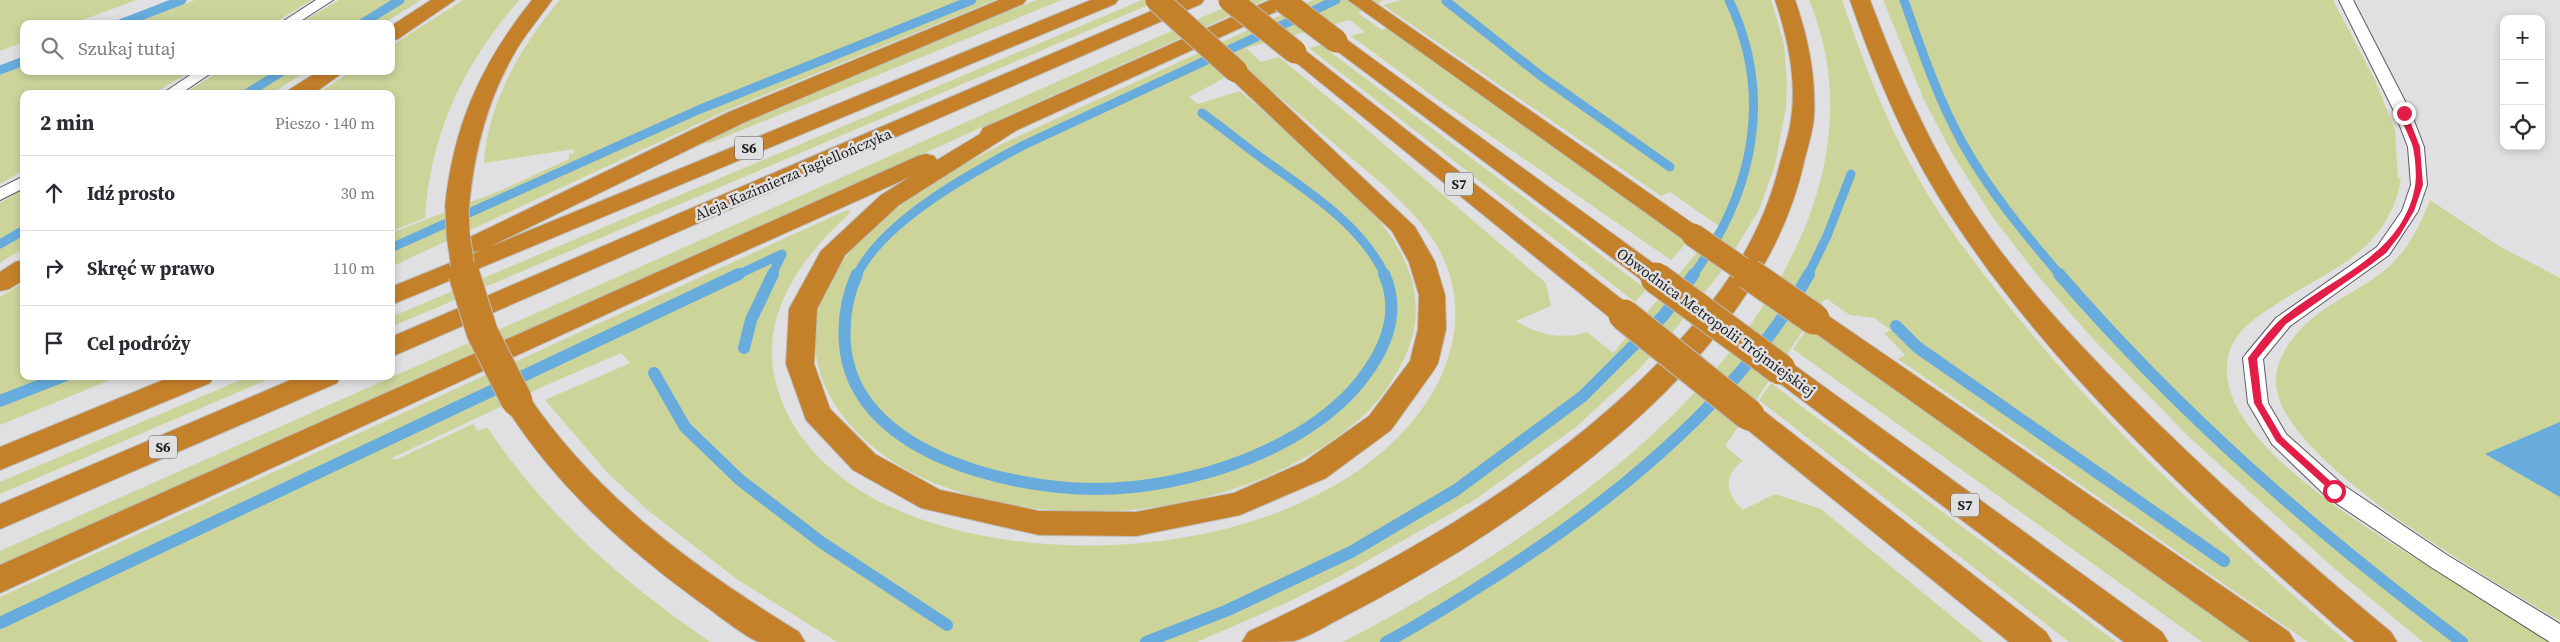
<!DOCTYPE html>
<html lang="pl">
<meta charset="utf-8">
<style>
:root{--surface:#fff;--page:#f7f7f7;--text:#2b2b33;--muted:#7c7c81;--line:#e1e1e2}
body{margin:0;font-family:"Source Serif 4",serif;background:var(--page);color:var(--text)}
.controls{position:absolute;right:15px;top:15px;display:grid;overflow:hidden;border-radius:10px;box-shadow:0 2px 8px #0003}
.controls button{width:45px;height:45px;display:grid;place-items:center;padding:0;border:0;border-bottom:1px solid var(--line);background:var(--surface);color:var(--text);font:25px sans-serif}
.stop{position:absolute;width:15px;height:15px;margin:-11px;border:4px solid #e11d48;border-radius:50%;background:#fff}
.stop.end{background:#e11d48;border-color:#fff;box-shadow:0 1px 5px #0008}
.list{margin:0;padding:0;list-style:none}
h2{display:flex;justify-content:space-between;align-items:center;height:65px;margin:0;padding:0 20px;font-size:21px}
h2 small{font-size:16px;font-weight:400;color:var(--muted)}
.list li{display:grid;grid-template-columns:32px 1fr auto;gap:15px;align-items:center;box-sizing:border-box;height:75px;padding:0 20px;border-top:1px solid var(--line)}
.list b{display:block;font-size:19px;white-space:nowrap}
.list em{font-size:16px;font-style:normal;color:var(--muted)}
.icon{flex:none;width:28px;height:28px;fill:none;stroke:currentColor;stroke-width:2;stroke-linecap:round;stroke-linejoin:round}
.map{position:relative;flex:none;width:2560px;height:642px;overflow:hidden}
.search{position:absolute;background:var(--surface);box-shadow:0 2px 8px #0003;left:20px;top:20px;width:375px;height:55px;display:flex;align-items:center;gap:12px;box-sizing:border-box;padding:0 18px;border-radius:10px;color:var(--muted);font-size:19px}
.panel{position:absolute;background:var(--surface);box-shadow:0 2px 8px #0003;left:20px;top:90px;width:375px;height:290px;border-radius:10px}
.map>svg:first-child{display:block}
</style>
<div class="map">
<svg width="2560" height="642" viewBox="0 0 2560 642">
<rect width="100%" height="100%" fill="#e0e0e2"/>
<g fill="#ccd49a">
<polygon points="0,0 136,0 72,24 24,24 24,42 0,51"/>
<polygon points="195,0 312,0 272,24 133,24"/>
<polygon points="339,0 421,0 383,24 299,24"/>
<path d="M463,0h56c-56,66 -88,131 -94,218l-34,13v-137h-74l35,-23h39v-25z"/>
<path d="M560,0h435l-265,109 -339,158v-34l111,-43 67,-31v-5l5,-1v-4l-90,14c3,-58 38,-120 76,-163z"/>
<polygon points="1037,0 1062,0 710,143 703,143 704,139 884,61"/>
<polygon points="1142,0 1160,0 391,327 391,317"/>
<polygon points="1241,0 1265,0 0,569 0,551"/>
<path d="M1313,0h71l-26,13 24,17 6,-2 301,212 -18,20 -234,-161 -86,-63 14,-4 -15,-12 -104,28 15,14 18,-5 85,70 182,156 5,23 -35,15c21,14 47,19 71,11l26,21 106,-127 -49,-34 -9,4 -278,-191 18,-5h370l13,44 3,39 -1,24 -11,58 -16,45 -38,62 -54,67 -30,32 -61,56 -103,74 -133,75 -54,27 -89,39h-360l-99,-62 -93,-72 -39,-37 -61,-71 85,-37 -9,-10 -70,30 -159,75 3,2 78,-36 5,7 9,-4c62,92 133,152 223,215h-710v-45l847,-387 4,2 -2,2c-47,42 -91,102 -73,169 13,51 50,88 95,114 154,85 451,61 555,-94 32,-47 41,-106 11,-157 -21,-36 -56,-63 -87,-89 -35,-30 -71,-60 -106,-90l-55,30 9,7 42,-13c24,21 48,42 72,63 59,51 133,119 92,205 -10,20 -23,40 -39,55 -106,98 -290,123 -423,72 -107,-40 -176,-145 -85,-242 42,-44 98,-76 151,-103z"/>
<path d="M1809,0h33c21,61 43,120 75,176 24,43 53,81 83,119 101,129 223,240 347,347h-39l-410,-283 7,-4 -21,-22 7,-3 -17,-12 -24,-3 -23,-16 -4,2 -98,145 18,15c-21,14 -17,34 0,49l32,-16 46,15 162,133h-640c90,-47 177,-100 257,-163 139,-108 286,-294 209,-479z"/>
<path d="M1883,0h450l42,80 20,50 3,48 3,2c-15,75 -73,89 -129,127 -17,11 -37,25 -43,46 -24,84 148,181 206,217 38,24 76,48 115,72h-127l-88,-73 -145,-131 -97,-99 -55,-63 -44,-57 -41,-64 -29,-55z"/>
<polygon points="1321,45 1646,289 1645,291 1635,302 1309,48"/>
<polygon points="24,66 24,71 191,71 153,94 24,94 24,170 0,184 0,75"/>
<polygon points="220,71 307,71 271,94 183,94"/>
<polygon points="24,189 24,248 0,263 0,203"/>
<path d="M2430,200l69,46 61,32v343c-65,-40 -279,-158 -284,-237 -1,-21 10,-39 24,-54 22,-24 54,-37 80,-56 24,-17 40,-47 50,-74z"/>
<polygon points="24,282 24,376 120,376 0,425 0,297"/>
<polygon points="1809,326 2257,642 2202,642 1793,349"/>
<polygon points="250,376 276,376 0,494 0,482"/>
<polygon points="1771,383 1801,406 2116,642 2069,642 1759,400"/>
</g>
<polygon fill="#67acdc" points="2560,422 2560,497 2485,454"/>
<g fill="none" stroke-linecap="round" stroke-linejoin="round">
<g stroke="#67acdc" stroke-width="9">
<path d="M1904,0c17,49 34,99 59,144 27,48 62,90 97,131"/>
<polyline points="1446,1 1541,76 1670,167"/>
<polyline points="120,24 182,0"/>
<polyline points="361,24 400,0"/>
<polyline points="0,70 24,61"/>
<polyline points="246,94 283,71"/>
<path d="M1202,113c22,16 43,33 65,49 43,31 94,63 118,113"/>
<polyline points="0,244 24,230"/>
<polyline points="391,248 698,110 972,0"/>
<polyline points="737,275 782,254 772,275"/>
<path d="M857,275c26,-54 114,-102 167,-130l312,-145"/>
<path d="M1693,275c61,-83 81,-180 36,-275"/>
<polyline points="1808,275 1827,236 1851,174"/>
</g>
<g stroke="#67acdc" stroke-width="12">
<path d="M857,274c-10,22 -14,46 -12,70 8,108 160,144 248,145 93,1 224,-40 277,-121 19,-28 29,-61 14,-94"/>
<path d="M2059,274c123,142 253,255 403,368"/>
<polyline points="1896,326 1917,347 2224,561"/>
<polyline points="744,348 751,320 773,274"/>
<polyline points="654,373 685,427 740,480 821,542 947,625"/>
<polyline points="0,401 64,376"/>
<polyline points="0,623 739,274"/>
<polyline points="1146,642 1228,610 1351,552 1456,490 1583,396 1664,315 1694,274"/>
<path d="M1386,642c31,-16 61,-35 91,-54 122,-76 262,-185 332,-314"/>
</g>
<defs>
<g id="service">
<polygon points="316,0 333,0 296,24 279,24"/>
<polygon points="2339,0 2353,0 2411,113 2424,147 2427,185 2418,211 2389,255 2290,326 2263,359 2268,403 2286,434 2343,485 2447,555 2560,624 2560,642 2550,642 2431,567 2327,497 2272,444 2248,403 2243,358 2246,354 2276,318 2377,247 2402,211 2411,185 2408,147 2395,113"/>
<polygon points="196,71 214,71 180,94 162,94"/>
<polygon points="24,176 24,188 0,200 0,188"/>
</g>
<g id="motorway">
<polygon points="431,0 455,0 398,39 391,41 391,26"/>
<path d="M532,0h20c-11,16 -24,31 -34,47 -30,50 -44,103 -49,161l-3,5 -9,2 -9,-2 -3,-5c8,-82 36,-144 87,-208z"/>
<polygon points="999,0 1026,0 1023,4 745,122 489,247 1091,0 1118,0 1115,4 391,305 391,287 482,250 475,252 466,249 462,244 466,239 729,112"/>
<polygon points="1177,0 1204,0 1201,4 391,357 391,337"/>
<polygon points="1270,0 1296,0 1293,4 1017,130 899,205 845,255 817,309 814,364 830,409 875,454 940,490 1039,511 1136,512 1234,493 1304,462 1369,416 1410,361 1418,329 1419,295 1409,262 1392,231 1228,76 1225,71 1228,66 1236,65 1244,66 1415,227 1435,262 1445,295 1446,329 1438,363 1434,370 1391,430 1326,478 1240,515 1136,536 1039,535 921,508 853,470 806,420 786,364 789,309 821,251 881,195 910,177 696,273 0,593 0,565 918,156 926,154 934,156 937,160 980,134 983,128"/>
<polygon points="1348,0 1371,0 1702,230 1706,235 1702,240 1693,243 1684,240"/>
<path d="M1775,0h20c13,37 21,76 19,116 -1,15 -6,30 -10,46 -38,170 -204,300 -344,389 -38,23 -76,45 -115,65 -16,8 -34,20 -51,25 -15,1 -36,1 -52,1l6,-10c141,-67 279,-143 393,-252 64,-62 118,-129 139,-217 4,-14 9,-28 11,-43 6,-40 -3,-82 -16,-120z"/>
<path d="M1850,0h20c25,67 53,131 90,192 46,75 107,140 168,202 84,84 172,163 263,238l6,10h-42l-20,-17c-144,-127 -297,-266 -398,-431 -37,-61 -64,-127 -87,-194z"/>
<polygon points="1336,35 1343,37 1665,272 1669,278 1665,284 1656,286 1647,284 1329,45 1326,41 1329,37"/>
<polygon points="1295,46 1302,48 1634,309 1638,315 1634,321 1624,324 1614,321 1288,56 1285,52 1288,48"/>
<polygon points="319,71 345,71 313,94 287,94 290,89"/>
<polygon points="24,260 24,280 9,289 0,291 0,272 15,262"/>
<polygon points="1814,310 1824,313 2289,632 2295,642 2250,642 1804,325 1800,319 1804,313"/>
<polygon points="1780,360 1790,362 2162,632 2168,642 2124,642 1770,376 1766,369 1770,362"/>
<polygon points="173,376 214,376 210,383 0,470 0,447"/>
<polygon points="300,376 341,376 337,383 0,529 0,504"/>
<path d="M517,391l10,3c72,105 165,172 272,238l6,10c-12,0 -35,0 -46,0 -12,-4 -40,-26 -51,-34 -81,-58 -153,-122 -206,-207l5,-7z"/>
<polygon points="1749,405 1760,408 2046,632 2052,642 2009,642 1738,422 1734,415 1738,408"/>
</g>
</defs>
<use href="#service" stroke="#5b5b5c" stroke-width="2"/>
<use href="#motorway" stroke="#bbbbbc" stroke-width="2"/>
<use href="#service" fill="#fff" fill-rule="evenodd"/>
<use href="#motorway" fill="#c5802a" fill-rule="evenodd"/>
<defs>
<g id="motorway-bridge-far1">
<polyline points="1157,0 1236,71"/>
<polyline points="1230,0 1295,52"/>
<polyline points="1282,0 1336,41"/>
<polyline points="457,208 458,234 464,275"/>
<polyline points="1693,235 1751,275"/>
</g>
<g id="motorway-bridge">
<polyline points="464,274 482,332 517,401"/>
<polyline points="1749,274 1814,319"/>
<polyline points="1656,278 1780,369"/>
<polyline points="1624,315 1749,415"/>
</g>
</defs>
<use href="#motorway-bridge-far1" stroke="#bbbbbc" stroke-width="25" stroke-linecap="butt"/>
<use href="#motorway-bridge" stroke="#bbbbbc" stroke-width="33" stroke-linecap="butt"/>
<use href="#motorway-bridge-far1" stroke="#c5802a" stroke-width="23"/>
<use href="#motorway-bridge" stroke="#c5802a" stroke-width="31"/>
</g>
<path fill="#e11d48" d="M2401,112l6,1 13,34 3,38 -9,26 -14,24 -14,18 -17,13 -83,58 -29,35 5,44 20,34 56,51 1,3 -5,3 -58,-53 -22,-38 -6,-45c9,-12 21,-28 32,-38 48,-42 123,-63 135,-134 2,-11 0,-32 -3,-42 -4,-10 -11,-23 -11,-32z"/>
<g text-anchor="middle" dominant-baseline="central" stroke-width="5" stroke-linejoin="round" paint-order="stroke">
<g fill="#e0e0e2" stroke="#585859" stroke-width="1">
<rect x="735" y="136.5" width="28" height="23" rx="4"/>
<rect x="1445" y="172.5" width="28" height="23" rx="4"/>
<rect x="149" y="435.5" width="28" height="23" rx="4"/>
<rect x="1951" y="493.5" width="28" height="23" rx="4"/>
</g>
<g font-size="14" font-weight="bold" fill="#1d1d1e">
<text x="749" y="148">S6</text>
<text x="1459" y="184">S7</text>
<text x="163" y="447">S6</text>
<text x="1965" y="505">S7</text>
</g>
<g font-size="15" fill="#1d1d1e" stroke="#e0e0e2">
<text transform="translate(793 174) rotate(-23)">Aleja Kazimierza Jagiellończyka</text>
<text transform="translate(1716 322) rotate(36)">Obwodnica Metropolii Trójmiejskiej</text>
</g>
</g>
</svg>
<div class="controls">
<button>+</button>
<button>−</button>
<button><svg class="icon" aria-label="locate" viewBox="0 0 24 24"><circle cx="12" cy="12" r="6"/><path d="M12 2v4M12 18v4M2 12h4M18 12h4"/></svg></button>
</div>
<div class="stop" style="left:2334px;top:491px"></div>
<div class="stop end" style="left:2404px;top:113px"></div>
<div class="search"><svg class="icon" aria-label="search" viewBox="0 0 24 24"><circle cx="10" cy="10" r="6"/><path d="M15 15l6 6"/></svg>Szukaj tutaj</div>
<section class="panel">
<h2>2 min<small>Pieszo · 140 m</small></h2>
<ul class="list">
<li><svg class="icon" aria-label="ahead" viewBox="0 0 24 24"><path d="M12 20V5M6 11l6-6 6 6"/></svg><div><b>Idź prosto</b></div><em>30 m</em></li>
<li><svg class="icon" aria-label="right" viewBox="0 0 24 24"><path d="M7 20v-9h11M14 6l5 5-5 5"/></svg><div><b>Skręć w prawo</b></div><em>110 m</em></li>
<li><svg class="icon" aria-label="arrive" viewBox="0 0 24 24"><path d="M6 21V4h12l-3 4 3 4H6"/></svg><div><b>Cel podróży</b></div></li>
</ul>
</section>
</div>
